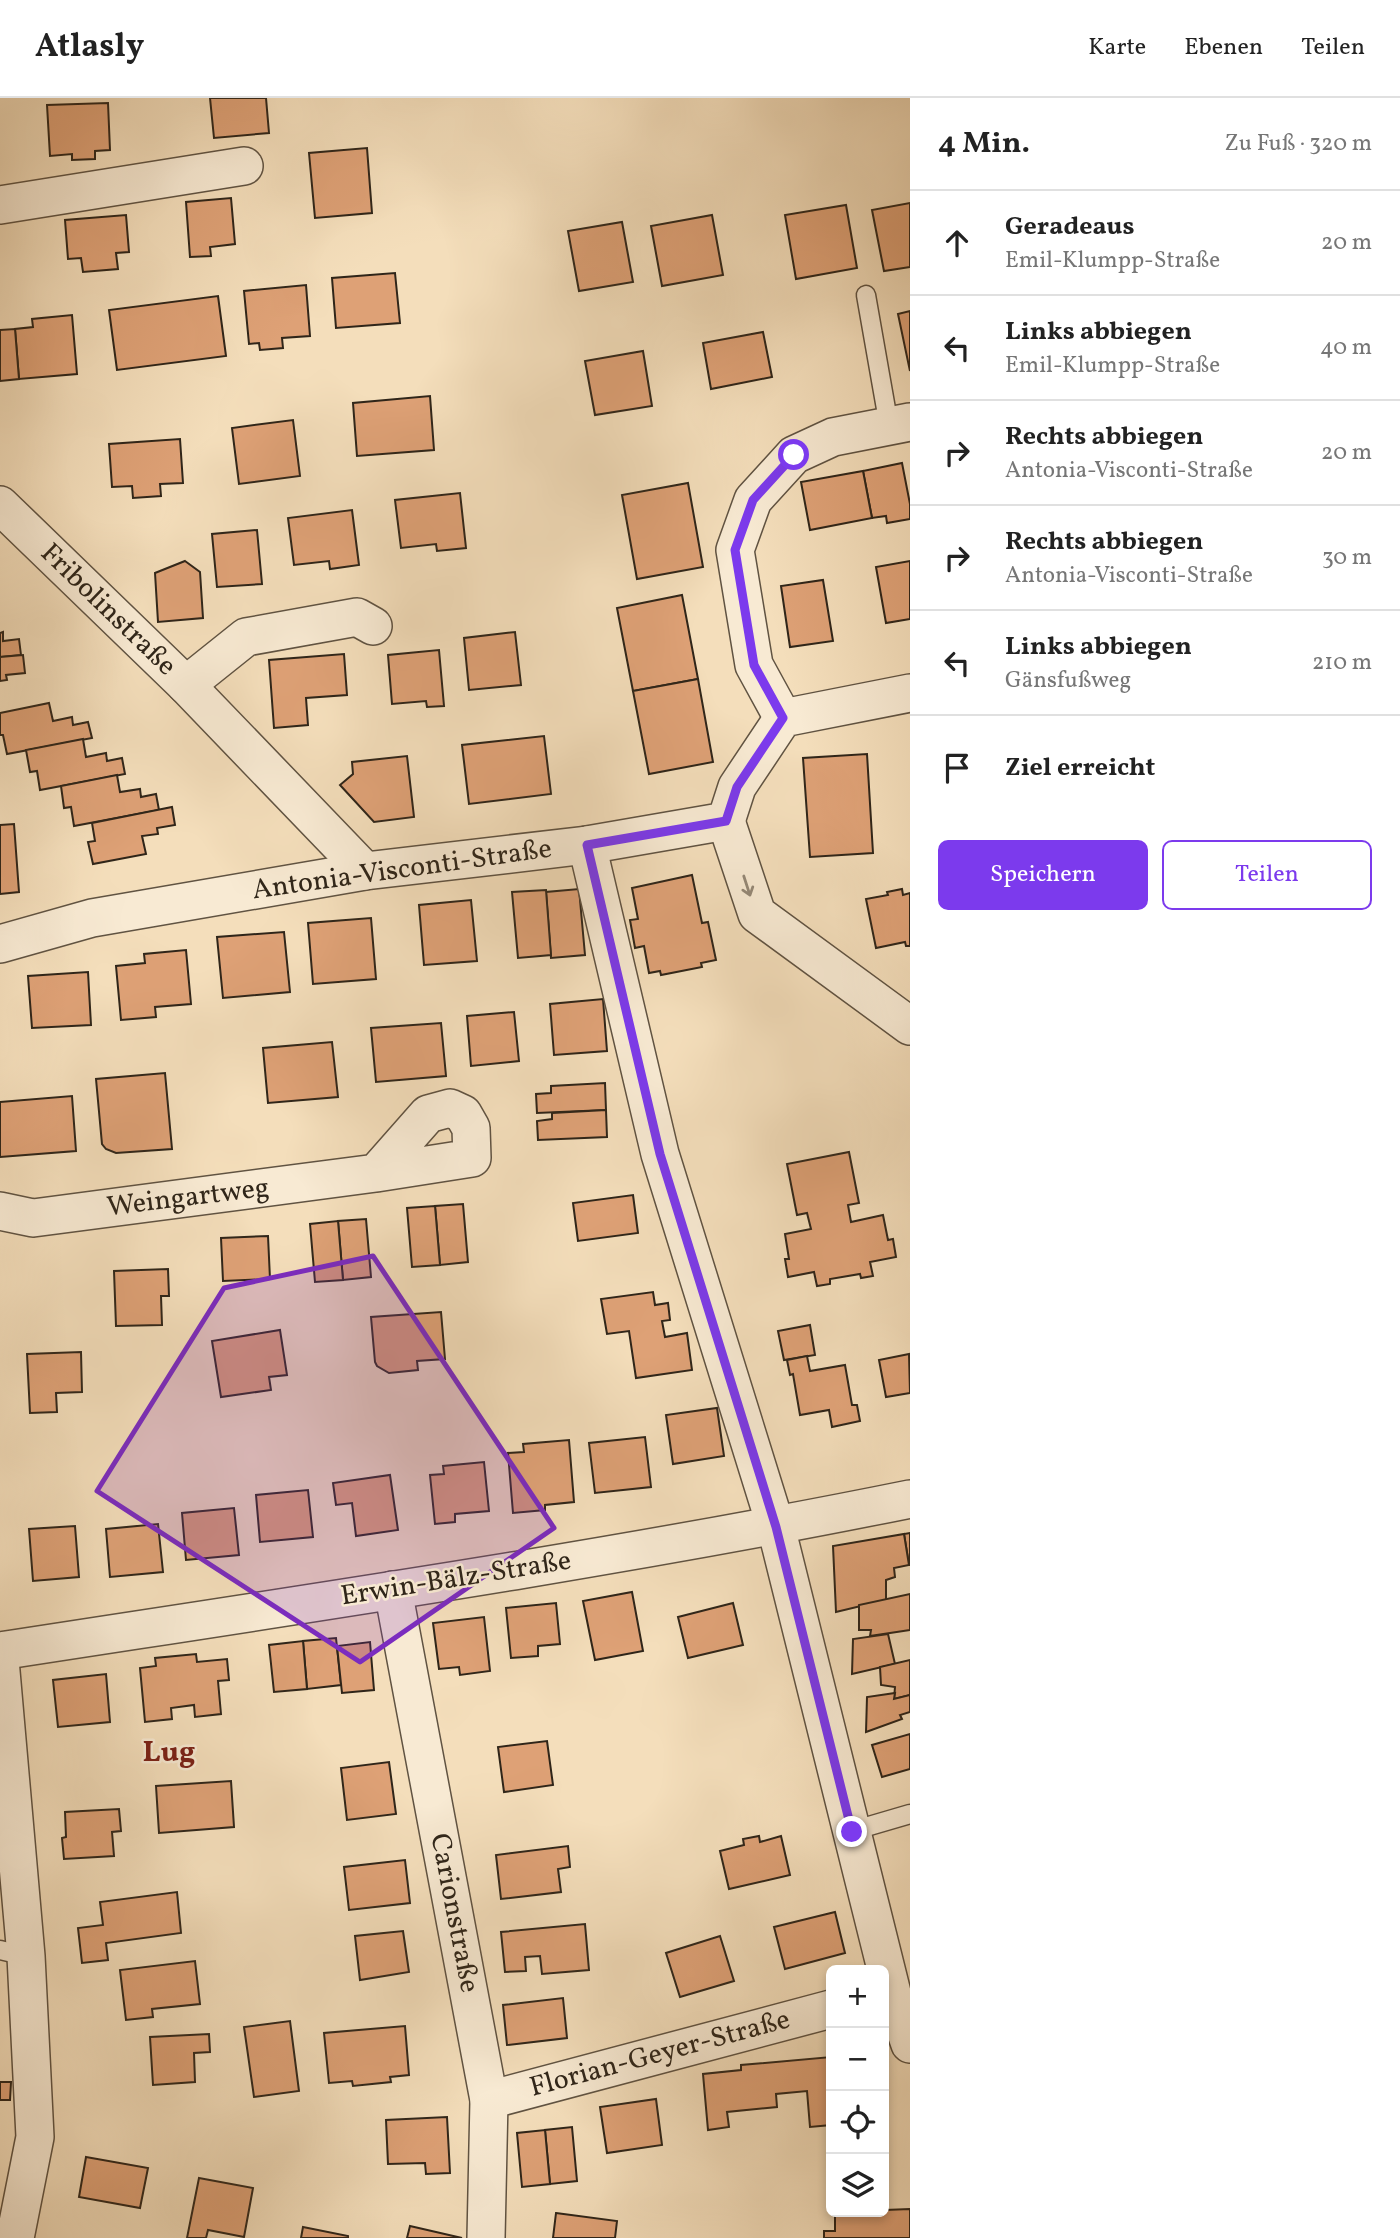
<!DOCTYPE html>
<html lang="de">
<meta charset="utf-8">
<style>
:root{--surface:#fff;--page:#f6f6f6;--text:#222;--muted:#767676;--line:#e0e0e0;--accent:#7c3aed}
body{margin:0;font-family:Vollkorn,serif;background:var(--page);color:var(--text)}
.controls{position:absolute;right:21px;bottom:21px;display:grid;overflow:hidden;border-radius:10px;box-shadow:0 4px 10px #0003}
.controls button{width:63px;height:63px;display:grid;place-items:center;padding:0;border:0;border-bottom:2px solid var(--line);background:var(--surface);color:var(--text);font:35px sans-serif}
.stop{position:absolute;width:21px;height:21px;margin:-16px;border:5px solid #7c3aed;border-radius:50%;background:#fff}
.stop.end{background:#7c3aed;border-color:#fff;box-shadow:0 2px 7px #0008}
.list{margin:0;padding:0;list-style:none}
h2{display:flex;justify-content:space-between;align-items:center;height:91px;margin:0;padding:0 28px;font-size:30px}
h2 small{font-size:23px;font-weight:400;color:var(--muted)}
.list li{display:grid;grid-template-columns:46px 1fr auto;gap:21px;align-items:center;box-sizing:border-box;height:105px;padding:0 28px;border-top:2px solid var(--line)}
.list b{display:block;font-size:26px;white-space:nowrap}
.list p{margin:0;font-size:23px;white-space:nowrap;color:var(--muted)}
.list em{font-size:23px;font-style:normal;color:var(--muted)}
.actions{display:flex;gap:14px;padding:21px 28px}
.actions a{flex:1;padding:16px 0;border:2px solid var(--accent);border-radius:10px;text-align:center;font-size:24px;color:var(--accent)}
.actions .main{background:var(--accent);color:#fff}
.icon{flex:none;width:38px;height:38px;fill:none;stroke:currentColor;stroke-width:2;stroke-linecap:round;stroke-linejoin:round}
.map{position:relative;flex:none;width:910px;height:2140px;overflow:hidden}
header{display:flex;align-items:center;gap:42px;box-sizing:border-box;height:98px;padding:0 35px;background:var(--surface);border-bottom:2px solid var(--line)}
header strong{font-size:33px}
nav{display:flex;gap:38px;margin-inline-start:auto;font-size:24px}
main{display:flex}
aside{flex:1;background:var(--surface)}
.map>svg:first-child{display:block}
</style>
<header>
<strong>Atlasly</strong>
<nav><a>Karte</a><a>Ebenen</a><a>Teilen</a></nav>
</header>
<main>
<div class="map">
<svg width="910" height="2140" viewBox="0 0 910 2140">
<rect width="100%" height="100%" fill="#f4debb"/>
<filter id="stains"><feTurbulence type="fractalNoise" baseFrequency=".00286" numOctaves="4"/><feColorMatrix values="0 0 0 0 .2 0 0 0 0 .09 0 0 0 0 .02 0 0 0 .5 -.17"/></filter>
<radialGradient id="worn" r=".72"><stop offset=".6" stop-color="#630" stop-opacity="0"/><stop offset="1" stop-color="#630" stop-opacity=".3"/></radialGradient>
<g fill="#dea176" stroke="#2f2519" stroke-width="2">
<polygon points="210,0 266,0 269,35 214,40"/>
<polygon points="108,5 110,52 95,53 95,61 72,62 72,56 50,58 47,7"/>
<polygon points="367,50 372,115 315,120 309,55"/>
<polygon points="231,100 235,146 210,149 211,158 190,159 186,104"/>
<polygon points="910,105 910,169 884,173 872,112"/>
<polygon points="846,107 857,170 796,181 785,117"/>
<polygon points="126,117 129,154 116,155 118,171 83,174 81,160 68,161 65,122"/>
<polygon points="712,117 723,177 662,188 651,128"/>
<polygon points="622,124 633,184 579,193 568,133"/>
<polygon points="395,175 400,225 336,230 332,180"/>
<polygon points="306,187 310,238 282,240 283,250 260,252 259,245 249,246 244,193"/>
<polygon points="218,198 226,258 117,272 109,212"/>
<polygon points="910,213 910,273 898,216"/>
<polygon points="72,217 77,276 19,281 15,231 33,229 32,221"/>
<polygon points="15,231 19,281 0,283 0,232"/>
<polygon points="763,234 772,279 711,291 703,245"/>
<polygon points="643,253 652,308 595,317 585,263"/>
<polygon points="430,298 434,352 357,358 353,305"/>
<polygon points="293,322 300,378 239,386 232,330"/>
<polygon points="180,341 183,385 160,386 161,398 133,400 132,388 112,389 109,346"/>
<polygon points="902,365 910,406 910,421 887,425 886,418 872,420 863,373"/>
<polygon points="863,373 872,420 810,432 801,384"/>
<polygon points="688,385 703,469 637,481 622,397"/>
<polygon points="460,395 466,450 437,453 436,446 401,450 395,402"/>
<polygon points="352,412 359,467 330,471 329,463 294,467 288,420"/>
<polygon points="257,432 262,486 217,489 212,436"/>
<polygon points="185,463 200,474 203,520 158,524 155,475"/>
<polygon points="910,463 910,521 886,525 876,469"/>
<polygon points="823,482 833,543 790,549 781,488"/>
<polygon points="682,497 698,581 633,593 617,510"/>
<polygon points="3,534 3,543 19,541 21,557 0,559 0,535"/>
<polygon points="515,534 521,587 469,592 464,540"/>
<polygon points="439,552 444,608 427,609 426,603 392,606 388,557"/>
<polygon points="344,556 347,597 306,600 308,627 274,630 269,562"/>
<polygon points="23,557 25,575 6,577 7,582 0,583 0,559"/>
<polygon points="698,581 713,664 649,676 633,593"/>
<polygon points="49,605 53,623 72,619 73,627 88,624 92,640 7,656 3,637 0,637 0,615"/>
<polygon points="544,638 551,696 469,706 462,647"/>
<polygon points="83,641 86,659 106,655 107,663 122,660 125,676 40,692 37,673 30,674 26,652"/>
<polygon points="867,656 873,755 810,759 803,660"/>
<polygon points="407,658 414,719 374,724 340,687 353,676 352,664"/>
<polygon points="117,677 120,694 140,691 141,699 156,696 159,712 74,728 71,709 64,710 61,688"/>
<polygon points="172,709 175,727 157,730 158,736 142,738 146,756 93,766 88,744 95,743 92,725"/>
<polygon points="14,726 19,794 0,796 0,727"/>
<polygon points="692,777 702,825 708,824 716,862 701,865 702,869 661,877 660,873 649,875 644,848 635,850 630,822 638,821 632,790"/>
<polygon points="579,791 585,857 551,860 546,794"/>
<polygon points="902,791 903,797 910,795 910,848 906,848 905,844 876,850 866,801 888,797 887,794"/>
<polygon points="546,792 551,857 518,860 512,794"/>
<polygon points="471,802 477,863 424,867 419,807"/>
<polygon points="371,820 376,881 313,886 308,825"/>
<polygon points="284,834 290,894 223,900 217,839"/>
<polygon points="186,852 191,906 155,909 156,919 121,922 116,868 145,865 144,856"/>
<polygon points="88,874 91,927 32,930 28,878"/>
<polygon points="603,901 607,953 554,957 550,906"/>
<polygon points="514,914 519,963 471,968 467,918"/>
<polygon points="441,925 446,978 376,984 371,930"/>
<polygon points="332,944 338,999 268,1005 263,950"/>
<polygon points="165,975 172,1051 116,1055 106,1051 102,1046 96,981"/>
<polygon points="605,985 606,1012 537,1015 536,996 551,995 551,988"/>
<polygon points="72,998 76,1053 0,1059 0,1004"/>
<polygon points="606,1012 607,1039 538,1042 537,1023 552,1021 552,1015"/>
<polygon points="849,1054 859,1105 848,1107 851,1124 883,1117 888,1142 893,1141 896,1159 870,1164 873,1178 861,1180 860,1176 830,1181 830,1186 817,1188 814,1174 788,1179 785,1161 789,1161 785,1136 811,1131 807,1115 797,1117 787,1066"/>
<polygon points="633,1097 638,1135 578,1143 573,1105"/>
<polygon points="463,1106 468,1164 440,1167 435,1108"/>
<polygon points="435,1108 440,1167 412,1169 407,1110"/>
<polygon points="366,1121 371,1179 343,1182 338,1123"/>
<polygon points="338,1123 343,1182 315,1184 310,1126"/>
<polygon points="268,1138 270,1181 223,1183 221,1140"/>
<polygon points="168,1171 169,1198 161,1198 162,1227 116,1228 114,1173"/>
<polygon points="653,1194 655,1207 668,1205 670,1222 662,1223 665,1239 687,1235 692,1272 636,1280 629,1233 607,1236 601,1201"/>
<polygon points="441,1214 445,1261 417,1263 418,1272 389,1275 377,1268 375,1264 371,1219"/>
<polygon points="810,1227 815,1257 784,1262 778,1233"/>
<polygon points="280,1232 287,1277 269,1279 271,1292 221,1299 212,1243"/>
<polygon points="81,1254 82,1294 56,1295 57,1314 30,1315 27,1256"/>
<polygon points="909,1256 910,1295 886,1299 879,1262"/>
<polygon points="807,1258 810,1273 845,1267 852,1307 857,1307 860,1323 832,1329 829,1312 800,1317 793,1276 790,1277 787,1262"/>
<polygon points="717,1310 724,1358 673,1366 666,1317"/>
<polygon points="645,1339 651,1389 595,1395 589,1345"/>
<polygon points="569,1342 574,1404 545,1407 545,1412 513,1415 508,1355 524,1354 523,1346"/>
<polygon points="484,1364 489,1413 455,1416 455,1424 435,1426 430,1377 444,1376 443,1368"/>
<polygon points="390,1377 398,1432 356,1438 352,1405 336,1407 333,1385"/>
<polygon points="308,1392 313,1439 260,1444 256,1397"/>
<polygon points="234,1410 239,1457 186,1462 182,1415"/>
<polygon points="158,1426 163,1474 110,1479 106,1431"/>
<polygon points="75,1428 79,1479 33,1483 29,1431"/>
<polygon points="910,1435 910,1467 909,1467 904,1436"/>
<polygon points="904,1436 909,1467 894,1470 895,1479 886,1482 886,1502 836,1514 833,1448"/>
<polygon points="632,1494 643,1553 595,1562 583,1503"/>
<polygon points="910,1496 910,1532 870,1538 871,1532 859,1532 859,1507"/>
<polygon points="556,1505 560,1546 538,1548 538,1558 511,1560 506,1510"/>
<polygon points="733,1505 743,1547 688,1560 678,1519"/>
<polygon points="484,1519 490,1573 460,1577 459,1569 439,1571 433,1525"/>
<polygon points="888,1536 895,1566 852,1576 853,1541"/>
<polygon points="336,1540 341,1587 307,1591 303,1543"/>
<polygon points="303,1543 307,1591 274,1594 269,1547"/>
<polygon points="370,1544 374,1592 342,1595 337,1548"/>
<polygon points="196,1556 197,1564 227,1561 229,1582 218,1583 221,1616 195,1619 194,1607 171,1610 172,1621 145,1624 140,1570 156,1568 155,1560"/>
<polygon points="910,1562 910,1597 894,1601 895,1589 881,1587 880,1569"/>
<polygon points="106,1576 110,1624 58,1629 53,1582"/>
<polygon points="895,1595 894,1601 910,1597 910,1614 900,1617 902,1621 866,1634 867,1599"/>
<polygon points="910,1636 910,1671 882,1679 872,1647"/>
<polygon points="547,1643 553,1687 504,1694 498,1649"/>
<polygon points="389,1664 396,1716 347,1722 341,1670"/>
<polygon points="231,1683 234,1729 159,1735 156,1688"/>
<polygon points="119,1711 121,1733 112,1734 114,1758 64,1761 62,1740 66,1739 65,1714"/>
<polygon points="759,1738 760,1744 781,1738 790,1777 729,1791 720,1753 744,1747 743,1741"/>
<polygon points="568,1748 570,1769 558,1771 561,1794 501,1801 496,1757"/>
<polygon points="405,1762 410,1805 349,1812 344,1769"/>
<polygon points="177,1794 181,1835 106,1845 108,1862 82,1865 78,1830 103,1827 100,1804"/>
<polygon points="835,1814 845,1855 785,1871 774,1829"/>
<polygon points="585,1826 589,1872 542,1876 540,1858 525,1859 526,1873 505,1874 501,1834"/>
<polygon points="403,1833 409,1874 360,1882 355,1838"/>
<polygon points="720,1838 734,1883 680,1899 666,1855"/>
<polygon points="195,1863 200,1906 152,1911 153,1919 126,1922 120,1872"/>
<polygon points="563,1900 567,1940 507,1947 503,1907"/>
<polygon points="290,1923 299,1993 254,1999 244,1929"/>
<polygon points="405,1928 409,1977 390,1979 391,1984 353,1988 352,1983 329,1985 324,1935"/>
<polygon points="209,1936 210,1954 194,1955 195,1984 153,1987 150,1939"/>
<polygon points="831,1959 831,2027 810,2029 807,1993 776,1996 777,2009 727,2014 729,2029 708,2032 703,1976 741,1972 741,1967"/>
<polygon points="0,1984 11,1984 10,2002 0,2002"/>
<polygon points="656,2001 662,2047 607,2055 600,2009"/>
<polygon points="447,2019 450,2075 426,2076 425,2065 388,2066 386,2022"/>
<polygon points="572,2029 577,2083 550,2086 545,2032"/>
<polygon points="545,2032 550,2086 522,2089 517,2035"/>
<polygon points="86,2059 148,2070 140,2110 79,2099"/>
<polygon points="199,2080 253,2090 244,2139 208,2132 206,2140 187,2140"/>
<polygon points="910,2111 910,2140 824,2140 824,2133 835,2133 835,2114"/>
<polygon points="556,2115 617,2123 615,2140 553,2140"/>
<polygon points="410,2128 462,2140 407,2140"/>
<polygon points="303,2129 348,2138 348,2140 301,2140"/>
</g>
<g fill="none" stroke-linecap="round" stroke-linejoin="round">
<defs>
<g id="service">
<polyline points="866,197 889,328"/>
<polyline points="852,1733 910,1716"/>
<polyline points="0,1852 26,1858"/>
</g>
<g id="minor">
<polyline points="0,107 244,68"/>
<polyline points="0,407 186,587 365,773"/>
<polyline points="186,587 246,539 357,519 373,528"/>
<polyline points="783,620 754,567 735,452 753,402 794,357 833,339 910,324"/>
<polyline points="726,723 757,816 910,928"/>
<polyline points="587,747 660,1056 776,1429 892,1895 910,1946"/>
<polyline points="0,846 92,820 365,773 587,747 726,723 737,689 783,620 910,595"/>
<polyline points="0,1113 33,1120 376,1075 472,1060 471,1030 463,1016 450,1010 428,1016 376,1075"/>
<polyline points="393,1492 489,2002 486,2140"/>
<path d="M0,1553c304,-47 609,-91 910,-152"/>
<polyline points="0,1562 26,1858 35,2039 15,2140"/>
<polyline points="489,2002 831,1911"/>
</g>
</defs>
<use href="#service" stroke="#605342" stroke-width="21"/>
<use href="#minor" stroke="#605342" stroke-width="40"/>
<use href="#service" stroke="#f8ead3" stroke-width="18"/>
<use href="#minor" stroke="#f8ead3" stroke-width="37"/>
</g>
<defs><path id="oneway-shaft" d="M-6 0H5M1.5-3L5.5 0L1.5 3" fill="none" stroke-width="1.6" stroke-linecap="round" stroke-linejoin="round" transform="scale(1.75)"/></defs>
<use stroke="#948876" href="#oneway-shaft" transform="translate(747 788) rotate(72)"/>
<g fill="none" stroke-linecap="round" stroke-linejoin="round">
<polyline stroke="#7c3aed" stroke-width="9" points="794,357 753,402 735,452 754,567 783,620 737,689 726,723 587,747 660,1056 776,1429 852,1734"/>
</g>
<path fill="#7b2cbf" fill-opacity="0.2" stroke="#7b2cbf" stroke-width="5" stroke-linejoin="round" d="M373,1158l181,272 -194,134 -263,-171 127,-203z"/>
<g text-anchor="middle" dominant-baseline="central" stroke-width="5" stroke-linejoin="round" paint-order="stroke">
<g font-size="28" fill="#2f2519" stroke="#f8ead3">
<text transform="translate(108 512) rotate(44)">Fribolinstraße</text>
<text transform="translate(402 772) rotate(-8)">Antonia-Visconti-Straße</text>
<text transform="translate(188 1100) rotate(-7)">Weingartweg</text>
<text transform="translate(456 1481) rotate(-9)">Erwin-Bälz-Straße</text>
<text transform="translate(454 1815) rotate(79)">Carionstraße</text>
<text transform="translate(660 1956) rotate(-15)">Florian-Geyer-Straße</text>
</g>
<g font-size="30" font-weight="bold" fill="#7a1f14" stroke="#f8ead3">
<text x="169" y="1655">Lug</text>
</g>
</g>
<rect width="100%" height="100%" filter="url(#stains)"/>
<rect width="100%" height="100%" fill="url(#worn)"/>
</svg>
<div class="controls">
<button>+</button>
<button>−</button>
<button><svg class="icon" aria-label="locate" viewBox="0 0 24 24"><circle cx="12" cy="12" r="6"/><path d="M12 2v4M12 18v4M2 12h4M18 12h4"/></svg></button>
<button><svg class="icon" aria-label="layers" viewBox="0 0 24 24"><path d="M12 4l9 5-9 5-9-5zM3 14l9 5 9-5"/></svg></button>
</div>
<div class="stop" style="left:794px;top:357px"></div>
<div class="stop end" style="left:852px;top:1734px"></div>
</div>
<aside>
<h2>4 Min.<small>Zu Fuß · 320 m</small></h2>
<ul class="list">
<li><svg class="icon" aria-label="ahead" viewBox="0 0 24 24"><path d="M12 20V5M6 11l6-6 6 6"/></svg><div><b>Geradeaus</b><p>Emil-Klumpp-Straße</p></div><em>20 m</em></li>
<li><svg class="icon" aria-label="left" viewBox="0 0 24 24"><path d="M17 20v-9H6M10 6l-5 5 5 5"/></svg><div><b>Links abbiegen</b><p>Emil-Klumpp-Straße</p></div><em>40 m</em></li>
<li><svg class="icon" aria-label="right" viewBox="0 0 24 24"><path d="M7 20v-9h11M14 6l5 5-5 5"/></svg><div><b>Rechts abbiegen</b><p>Antonia-Visconti-Straße</p></div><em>20 m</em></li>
<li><svg class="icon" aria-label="right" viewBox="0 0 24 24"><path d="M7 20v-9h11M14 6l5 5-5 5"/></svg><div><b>Rechts abbiegen</b><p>Antonia-Visconti-Straße</p></div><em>30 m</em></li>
<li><svg class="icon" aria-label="left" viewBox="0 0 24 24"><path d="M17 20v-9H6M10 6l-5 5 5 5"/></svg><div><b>Links abbiegen</b><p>Gänsfußweg</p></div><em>210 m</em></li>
<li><svg class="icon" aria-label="arrive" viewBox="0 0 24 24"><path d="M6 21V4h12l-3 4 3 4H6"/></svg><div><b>Ziel erreicht</b></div></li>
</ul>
<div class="actions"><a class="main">Speichern</a><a>Teilen</a></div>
</aside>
</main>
